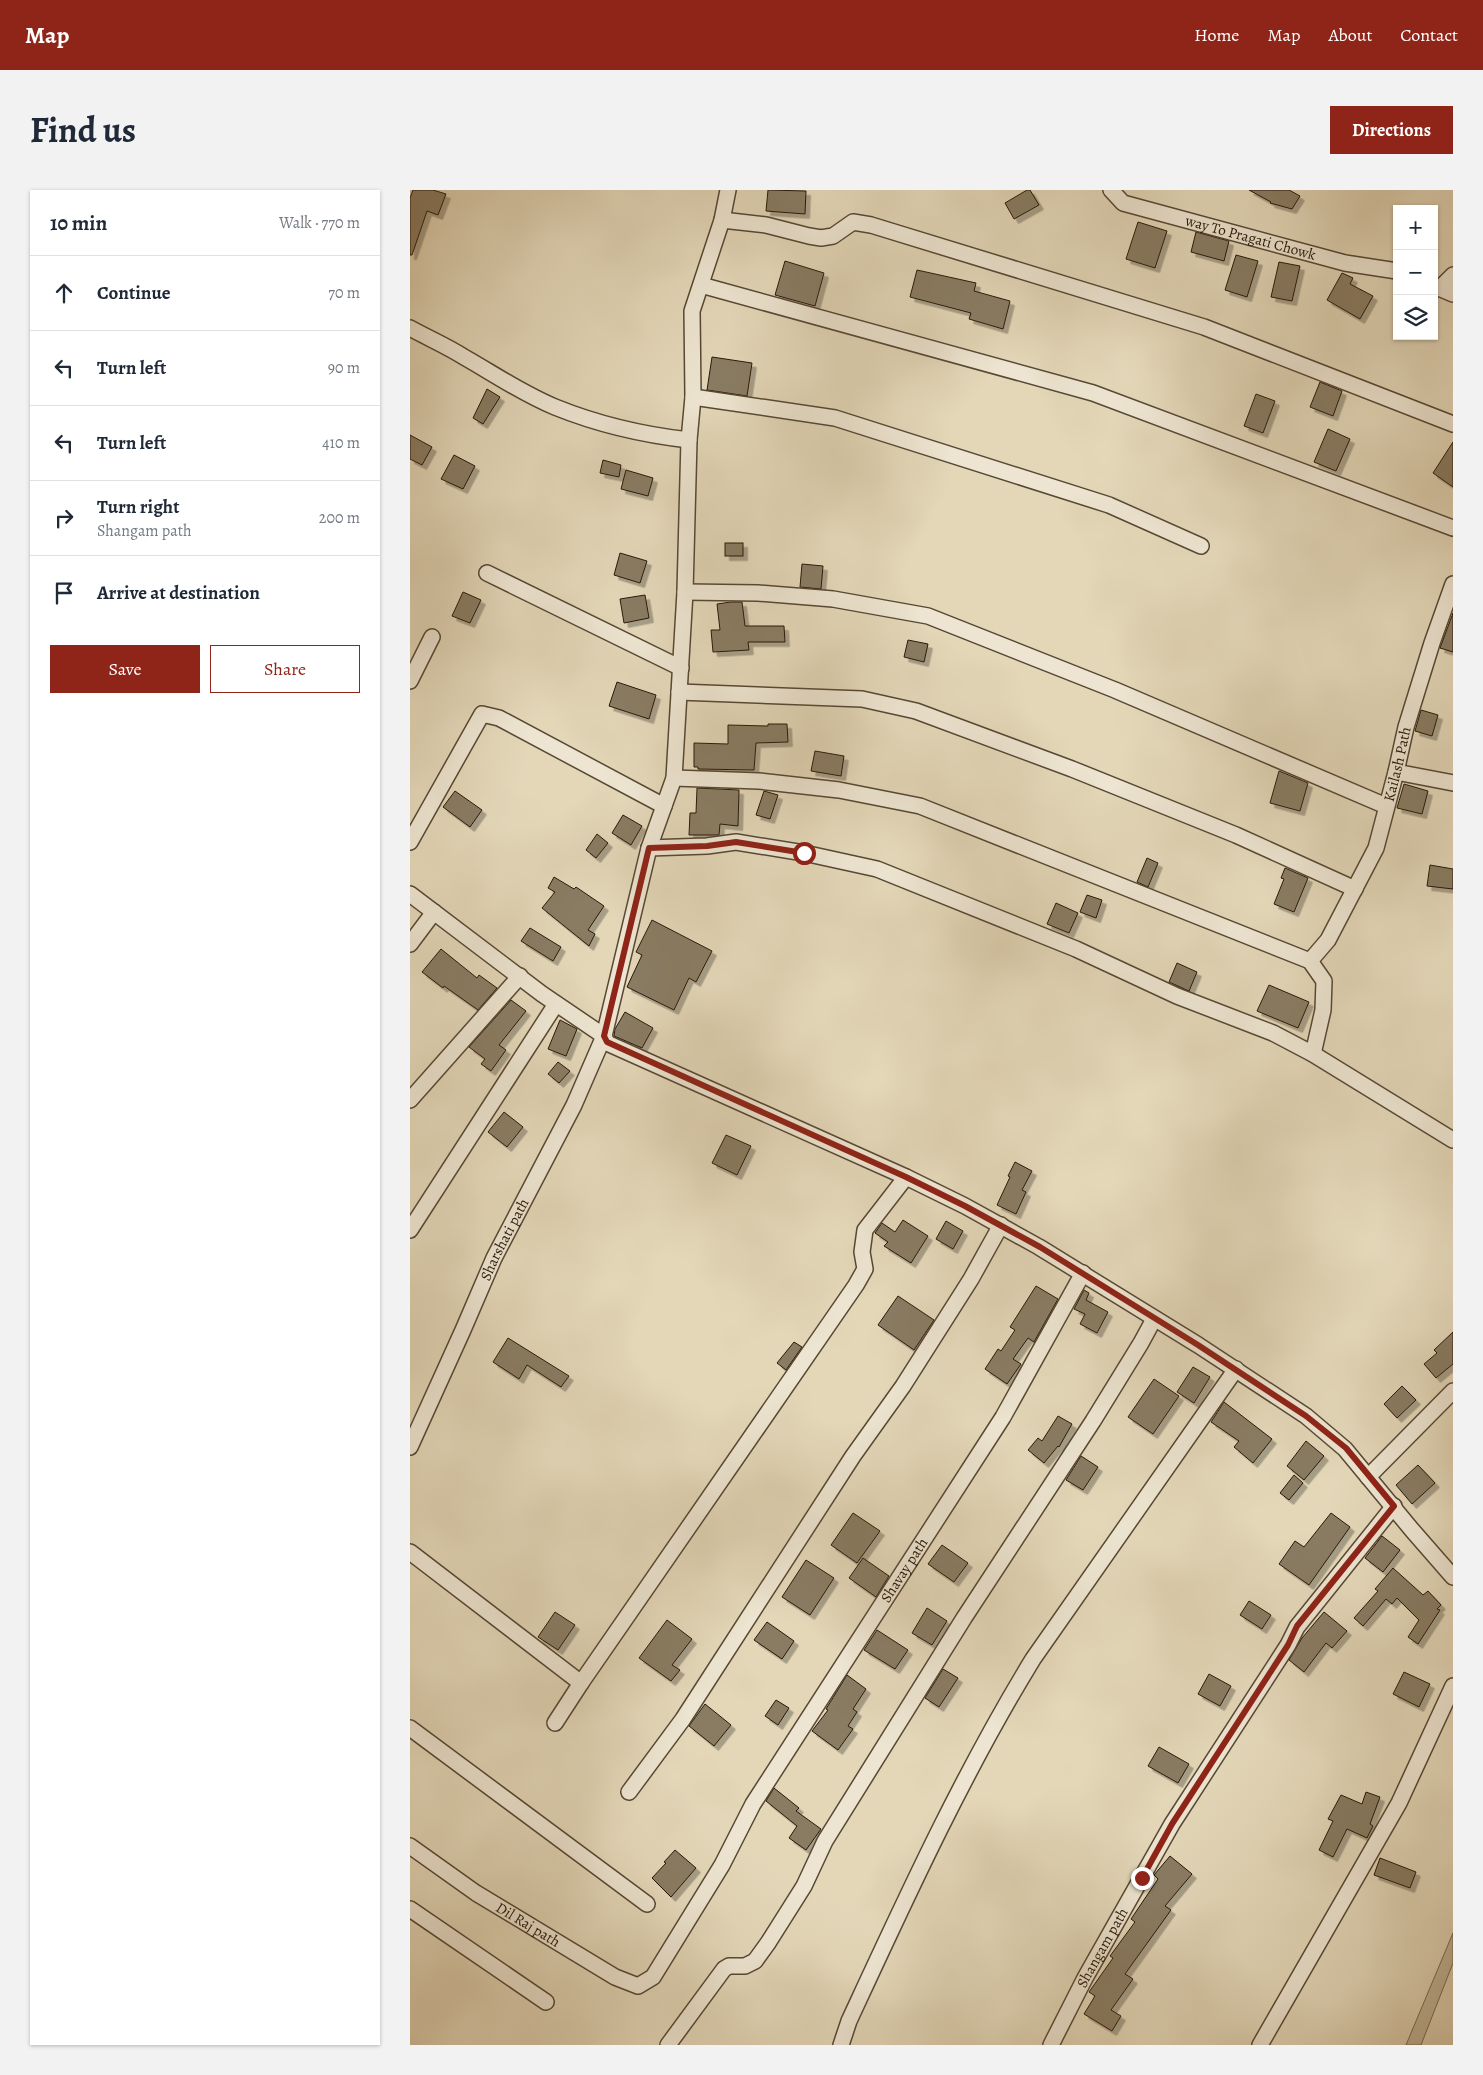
<!DOCTYPE html>
<meta charset="utf-8">
<style>
:root{--surface:#fff;--page:#f2f2f3;--text:#1f2937;--muted:#747a83;--line:#e0e1e3;--accent:#8f2418}
body{margin:0;font-family:Alegreya,serif;background:var(--page);color:var(--text)}
.controls{position:absolute;right:15px;top:15px;display:grid;overflow:hidden;border-radius:0px;box-shadow:0 1px 4px #0004}
.controls button{width:45px;height:45px;display:grid;place-items:center;padding:0;border:0;border-bottom:1px solid var(--line);background:var(--surface);color:var(--text);font:25px sans-serif}
.stop{position:absolute;width:15px;height:15px;margin:-11px;border:4px solid #8f2418;border-radius:50%;background:#fff}
.stop.end{background:#8f2418;border-color:#fff;box-shadow:0 1px 5px #0008}
.list{margin:0;padding:0;list-style:none}
h2{display:flex;justify-content:space-between;align-items:center;height:65px;margin:0;padding:0 20px;font-size:21px}
h2 small{font-size:16px;font-weight:400;color:var(--muted)}
.list li{display:grid;grid-template-columns:32px 1fr auto;gap:15px;align-items:center;box-sizing:border-box;height:75px;padding:0 20px;border-top:1px solid var(--line)}
.list b{display:block;font-size:19px;white-space:nowrap}
.list p{margin:0;font-size:16px;white-space:nowrap;color:var(--muted)}
.list em{font-size:16px;font-style:normal;color:var(--muted)}
.actions{display:flex;gap:10px;padding:15px 20px}
.actions a{flex:1;padding:11px 0;border:1px solid var(--accent);border-radius:0px;text-align:center;font-size:18px;color:var(--accent)}
.actions .main{background:var(--accent);color:#fff}
.icon{flex:none;width:28px;height:28px;fill:none;stroke:currentColor;stroke-width:2;stroke-linecap:round;stroke-linejoin:round}
.map{position:relative;flex:none;width:1043px;height:1855px;overflow:hidden;border-radius:0px}
header{display:flex;align-items:center;gap:30px;box-sizing:border-box;height:70px;padding:0 25px;background:var(--accent);color:#fff}
header strong{font-size:24px}
nav{display:flex;gap:28px;margin-inline-start:auto;font-size:18px}
.intro{display:flex;align-items:center;justify-content:space-between;box-sizing:border-box;height:120px;padding:0 30px}
h1{margin:0;font-size:35px}
.button{padding:12px 22px;border-radius:0px;background:var(--accent);color:#fff;font-size:18px;font-weight:700}
main{display:flex;gap:30px;padding:0 30px}
aside{flex:1;background:var(--surface);border-radius:0px;box-shadow:0 1px 4px #0004}
.map>svg:first-child{display:block}
</style>
<header>
<strong>Map</strong>
<nav><a>Home</a><a>Map</a><a>About</a><a>Contact</a></nav>
</header>
<div class="intro"><h1>Find us</h1><a class="button">Directions</a></div>
<main>
<aside>
<h2>10 min<small>Walk · 770 m</small></h2>
<ul class="list">
<li><svg class="icon" aria-label="ahead" viewBox="0 0 24 24"><path d="M12 20V5M6 11l6-6 6 6"/></svg><div><b>Continue</b></div><em>70 m</em></li>
<li><svg class="icon" aria-label="left" viewBox="0 0 24 24"><path d="M17 20v-9H6M10 6l-5 5 5 5"/></svg><div><b>Turn left</b></div><em>90 m</em></li>
<li><svg class="icon" aria-label="left" viewBox="0 0 24 24"><path d="M17 20v-9H6M10 6l-5 5 5 5"/></svg><div><b>Turn left</b></div><em>410 m</em></li>
<li><svg class="icon" aria-label="right" viewBox="0 0 24 24"><path d="M7 20v-9h11M14 6l5 5-5 5"/></svg><div><b>Turn right</b><p>Shangam path</p></div><em>200 m</em></li>
<li><svg class="icon" aria-label="arrive" viewBox="0 0 24 24"><path d="M6 21V4h12l-3 4 3 4H6"/></svg><div><b>Arrive at destination</b></div></li>
</ul>
<div class="actions"><a class="main">Save</a><a>Share</a></div>
</aside>
<div class="map">
<svg width="1043" height="1855" viewBox="0 0 1043 1855">
<defs>
<filter id="shadow"><feDropShadow dx="4.5" dy="4.5" stdDeviation="0" flood-color="#0004"/></filter>
</defs>
<rect width="100%" height="100%" fill="#e3d7b8"/>
<filter id="stains"><feTurbulence type="fractalNoise" baseFrequency=".004" numOctaves="4"/><feColorMatrix values="0 0 0 0 .2 0 0 0 0 .09 0 0 0 0 .02 0 0 0 .5 -.17"/></filter>
<radialGradient id="worn" r=".72"><stop offset=".6" stop-color="#630" stop-opacity="0"/><stop offset="1" stop-color="#630" stop-opacity=".3"/></radialGradient>
<polygon fill="#c3b79a" stroke="#766851" points="1043,1743 1043,1773 1011,1855 996,1855"/>
<g fill="#897c64" stroke="#281908" filter="url(#shadow)">
<polygon points="3,0 23,0 36,4 28,25 17,21 2,65 0,65 0,8"/>
<polygon points="358,0 396,1 395,24 356,21"/>
<polygon points="617,0 620,0 629,15 604,29 595,13"/>
<polygon points="839,0 879,0 890,6 882,19 860,13 861,12"/>
<polygon points="728,32 757,41 745,78 716,69"/>
<polygon points="786,42 819,51 814,71 781,62"/>
<polygon points="826,65 848,71 837,107 815,100"/>
<polygon points="375,71 414,83 405,116 365,105"/>
<polygon points="869,72 890,76 882,111 861,107"/>
<polygon points="507,80 566,93 564,101 600,111 593,139 559,129 561,123 500,107"/>
<polygon points="932,83 943,88 940,94 963,106 950,129 917,110"/>
<polygon points="302,167 342,173 337,206 297,200"/>
<polygon points="910,192 932,201 923,226 900,217"/>
<polygon points="77,199 90,207 73,234 63,228"/>
<polygon points="846,204 865,211 853,243 834,236"/>
<polygon points="918,239 940,249 926,281 904,272"/>
<polygon points="0,245 22,257 12,275 0,269"/>
<polygon points="1043,252 1043,297 1023,283"/>
<polygon points="44,265 65,276 53,299 31,289"/>
<polygon points="193,270 211,275 209,287 190,283"/>
<polygon points="216,280 243,288 238,306 211,299"/>
<rect x="315" y="353" width="18" height="13"/>
<polygon points="210,363 237,371 230,393 204,385"/>
<polygon points="392,374 413,376 411,399 390,397"/>
<polygon points="53,402 71,410 60,433 42,426"/>
<polygon points="235,405 239,428 214,433 210,409"/>
<polygon points="321,412 332,412 335,436 374,436 375,452 338,452 339,460 303,462 301,440 310,440 307,414"/>
<polygon points="1043,423 1043,462 1030,458"/>
<polygon points="498,450 518,454 514,472 494,467"/>
<polygon points="207,492 246,505 239,529 199,516"/>
<polygon points="1011,520 1028,525 1022,546 1005,541"/>
<polygon points="358,534 377,534 378,552 346,553 344,580 288,579 288,577 284,577 284,553 318,554 318,535 358,536"/>
<polygon points="405,561 434,566 431,586 401,581"/>
<polygon points="869,581 898,593 890,621 860,613"/>
<polygon points="994,594 1018,601 1012,624 987,618"/>
<polygon points="287,598 329,600 328,636 310,634 309,645 279,645 280,623 286,623"/>
<polygon points="45,601 72,620 60,637 33,617"/>
<polygon points="354,601 368,605 360,629 346,625"/>
<polygon points="213,625 232,636 221,655 202,643"/>
<polygon points="187,644 198,653 186,668 176,660"/>
<polygon points="737,668 748,673 738,697 727,692"/>
<polygon points="1020,675 1043,679 1043,699 1017,696"/>
<polygon points="875,678 898,688 884,722 864,714 874,689 871,688"/>
<polygon points="144,687 164,699 166,697 194,716 178,740 185,744 179,756 132,718 145,702 138,698"/>
<polygon points="677,705 692,710 686,728 670,722"/>
<polygon points="646,713 668,723 659,743 637,734"/>
<polygon points="242,730 302,761 286,792 279,788 264,820 217,797 232,765 226,762"/>
<polygon points="120,738 151,757 143,771 111,751"/>
<polygon points="31,759 67,788 69,785 87,798 68,820 34,796 33,798 12,782"/>
<polygon points="767,773 787,782 779,801 759,792"/>
<polygon points="859,795 899,812 888,838 847,821"/>
<polygon points="101,810 116,821 89,855 96,860 81,881 71,874 75,869 59,857"/>
<polygon points="215,822 243,838 232,858 204,846 205,839"/>
<polygon points="150,830 167,839 156,866 138,859"/>
<polygon points="148,872 160,881 149,893 138,884"/>
<polygon points="94,922 113,937 97,957 78,942"/>
<polygon points="316,945 341,956 327,985 302,973"/>
<polygon points="605,972 622,981 612,1000 616,1002 606,1024 587,1015 600,987 598,986"/>
<polygon points="493,1030 518,1046 501,1073 474,1056 478,1052 465,1043 472,1033 485,1042"/>
<polygon points="536,1031 553,1041 543,1059 526,1049"/>
<polygon points="626,1096 648,1109 624,1152 618,1148 603,1169 611,1174 597,1194 575,1179 588,1159 591,1161 605,1140 600,1137"/>
<polygon points="674,1100 679,1103 676,1110 698,1122 687,1143 670,1134 675,1124 664,1119"/>
<polygon points="488,1106 524,1130 504,1160 468,1135"/>
<polygon points="1043,1142 1043,1174 1026,1188 1014,1174 1027,1163 1024,1160"/>
<polygon points="98,1148 159,1186 151,1197 117,1175 109,1189 83,1172"/>
<polygon points="384,1152 392,1157 376,1180 367,1173"/>
<polygon points="783,1177 800,1187 784,1213 767,1202"/>
<polygon points="744,1189 769,1206 743,1244 718,1227"/>
<polygon points="992,1196 1006,1210 987,1228 974,1214"/>
<polygon points="814,1212 862,1249 843,1273 824,1257 829,1251 801,1232"/>
<polygon points="648,1226 662,1234 649,1257 648,1256 634,1273 618,1260 628,1248 632,1251"/>
<polygon points="896,1251 914,1266 894,1290 877,1276"/>
<polygon points="671,1266 688,1277 673,1300 656,1290"/>
<polygon points="1008,1275 1025,1293 1002,1314 986,1295"/>
<polygon points="884,1285 893,1293 879,1310 870,1303"/>
<polygon points="443,1323 470,1341 447,1373 421,1355"/>
<polygon points="921,1323 940,1337 899,1395 869,1374 885,1351 894,1357"/>
<polygon points="972,1346 990,1360 973,1382 955,1368"/>
<polygon points="532,1355 558,1373 544,1392 518,1374"/>
<polygon points="453,1368 479,1386 466,1407 439,1388"/>
<polygon points="396,1370 424,1388 400,1425 372,1407"/>
<polygon points="983,1378 1013,1405 1018,1401 1031,1415 1027,1419 1030,1420 1008,1454 998,1447 1009,1430 987,1408 982,1414 976,1409 953,1436 944,1428 968,1401 965,1399"/>
<polygon points="839,1411 861,1425 852,1439 830,1425"/>
<polygon points="517,1418 537,1431 522,1455 502,1443"/>
<polygon points="145,1422 165,1435 148,1460 128,1447"/>
<polygon points="914,1422 937,1441 922,1458 916,1453 894,1482 879,1470 892,1448"/>
<polygon points="257,1430 282,1449 262,1475 270,1480 261,1491 229,1468"/>
<polygon points="357,1432 384,1451 372,1469 344,1450"/>
<polygon points="467,1440 498,1460 485,1479 454,1460"/>
<polygon points="533,1479 548,1488 529,1517 515,1508"/>
<polygon points="994,1482 1020,1494 1009,1517 983,1504"/>
<polygon points="799,1484 821,1496 810,1516 788,1504"/>
<polygon points="437,1485 456,1499 443,1519 447,1522 438,1536 443,1539 428,1560 402,1541 418,1520 416,1519"/>
<polygon points="366,1510 379,1518 368,1535 355,1526"/>
<polygon points="295,1514 321,1535 304,1556 279,1536"/>
<polygon points="749,1557 779,1574 768,1593 738,1576"/>
<polygon points="364,1598 389,1618 386,1621 411,1639 396,1660 379,1648 387,1636 356,1611"/>
<polygon points="956,1602 970,1607 960,1634 963,1636 957,1648 937,1639 923,1667 909,1660 923,1631 918,1629 931,1605 952,1614"/>
<polygon points="265,1660 286,1678 261,1707 242,1688 256,1673 254,1672"/>
<polygon points="760,1666 782,1684 755,1716 761,1720 715,1784 723,1789 701,1820 711,1826 702,1841 674,1824 685,1806 679,1802 703,1768 700,1766 725,1732 721,1729 748,1689 744,1685"/>
<polygon points="970,1668 1006,1682 1000,1698 964,1685"/>
</g>
<g fill="none" stroke-linecap="round" stroke-linejoin="round">
<defs>
<g id="minor">
<path id="s1" d="M701,0l12,13 222,60 52,8"/>
<polyline points="312,30 356,35 399,46 411,48 423,46 443,32 461,35 794,137 1043,234"/>
<polyline points="291,95 683,203 1043,338"/>
<polyline points="1024,96 1043,104"/>
<polyline points="1030,98 1043,85"/>
<path d="M0,138c18,10 37,18 54,29 30,17 59,37 91,50 42,17 89,28 134,33"/>
<polyline points="283,207 425,228 699,315 791,356"/>
<polyline points="77,383 271,478"/>
<polyline points="275,402 348,403 423,409 518,426 705,500 976,616"/>
<polyline points="0,491 22,447"/>
<polyline points="269,502 452,509 506,521 662,579 826,645 945,699"/>
<polyline points="986,582 1043,593"/>
<polyline points="264,588 349,591 429,600 510,616 900,771 914,791 913,820 903,864"/>
<polyline points="0,652 72,524 89,528 254,616"/>
<polyline points="239,658 297,656 326,652 394,663 467,679 666,759 767,806 863,843 903,864 1043,950"/>
<polyline points="0,704 132,804 194,846 197,853 496,987 555,1016 629,1057 788,1155 896,1226 935,1259 1002,1340 1043,1387"/>
<polyline points="0,754 24,722"/>
<path id="s2" d="M900,771l18,-21 48,-92 20,-76 10,-45 26,-84 21,-59"/>
<polyline points="0,910 110,786"/>
<polyline points="0,1040 146,814"/>
<path id="s3" d="M0,1257l53,-117 31,-72 80,-153 30,-69 45,-188 25,-70 11,-186 4,-152 4,-43 -1,-86 30,-91 6,-30"/>
<polyline points="958,1287 1043,1201"/>
<polyline points="0,1362 171,1493 446,1095 455,1079 452,1062 455,1040 496,987"/>
<polyline points="145,1533 171,1493"/>
<polyline points="0,1538 237,1714"/>
<polyline points="219,1602 273,1529 443,1266 493,1196 561,1089 591,1035"/>
<path id="s4" d="M0,1656l66,47 139,84 23,9 15,-9 69,-112 31,-61 250,-387 80,-144"/>
<polyline points="0,1719 136,1812"/>
<polyline points="258,1855 314,1779 319,1776 335,1776 345,1771 358,1753 394,1696 415,1651 554,1428 683,1231 731,1153 744,1129"/>
<path d="M431,1855l8,-24c57,-123 113,-246 184,-362l203,-290"/>
<path id="s5" d="M641,1855l34,-67 87,-154 116,-179 9,-18 97,-121"/>
<polyline points="850,1855 989,1613 1043,1496"/>
</g>
</defs>
<use href="#minor" stroke="#574834" stroke-width="18"/>
<use href="#minor" stroke="#ede5d1" stroke-width="15"/>
</g>
<g fill="none" stroke-linecap="round" stroke-linejoin="round">
<polyline stroke="#8f2418" stroke-width="6" points="394,663 326,652 297,656 239,658 194,846 197,852 496,987 555,1016 630,1057 788,1155 896,1226 936,1258 984,1316 887,1436 878,1455 762,1634 732,1688"/>
</g>
<g text-anchor="middle" dominant-baseline="central" stroke-width="4" stroke-linejoin="round" paint-order="stroke">
<g font-size="15" fill="#281908" stroke="#ede5d1">
<text stroke="none"><textPath href="#s1" startOffset="150">way To Pragati Chowk</textPath></text>
<text stroke="none"><textPath href="#s2" startOffset="218">Kailash Path</textPath></text>
<text stroke="none"><textPath href="#s3" startOffset="228">Sharshati path</textPath></text>
<text stroke="none"><textPath href="#s4" startOffset="764">Shavay path</textPath></text>
<text stroke="none"><textPath href="#s4" startOffset="142">Dil Raj path</textPath></text>
<text stroke="none"><textPath href="#s5" startOffset="110">Shangam path</textPath></text>
</g>
</g>
<rect width="100%" height="100%" filter="url(#stains)"/>
<rect width="100%" height="100%" fill="url(#worn)"/>
</svg>
<div class="controls">
<button>+</button>
<button>−</button>
<button><svg class="icon" aria-label="layers" viewBox="0 0 24 24"><path d="M12 4l9 5-9 5-9-5zM3 14l9 5 9-5"/></svg></button>
</div>
<div class="stop" style="left:394px;top:663px"></div>
<div class="stop end" style="left:732px;top:1688px"></div>
</div>
</main>
